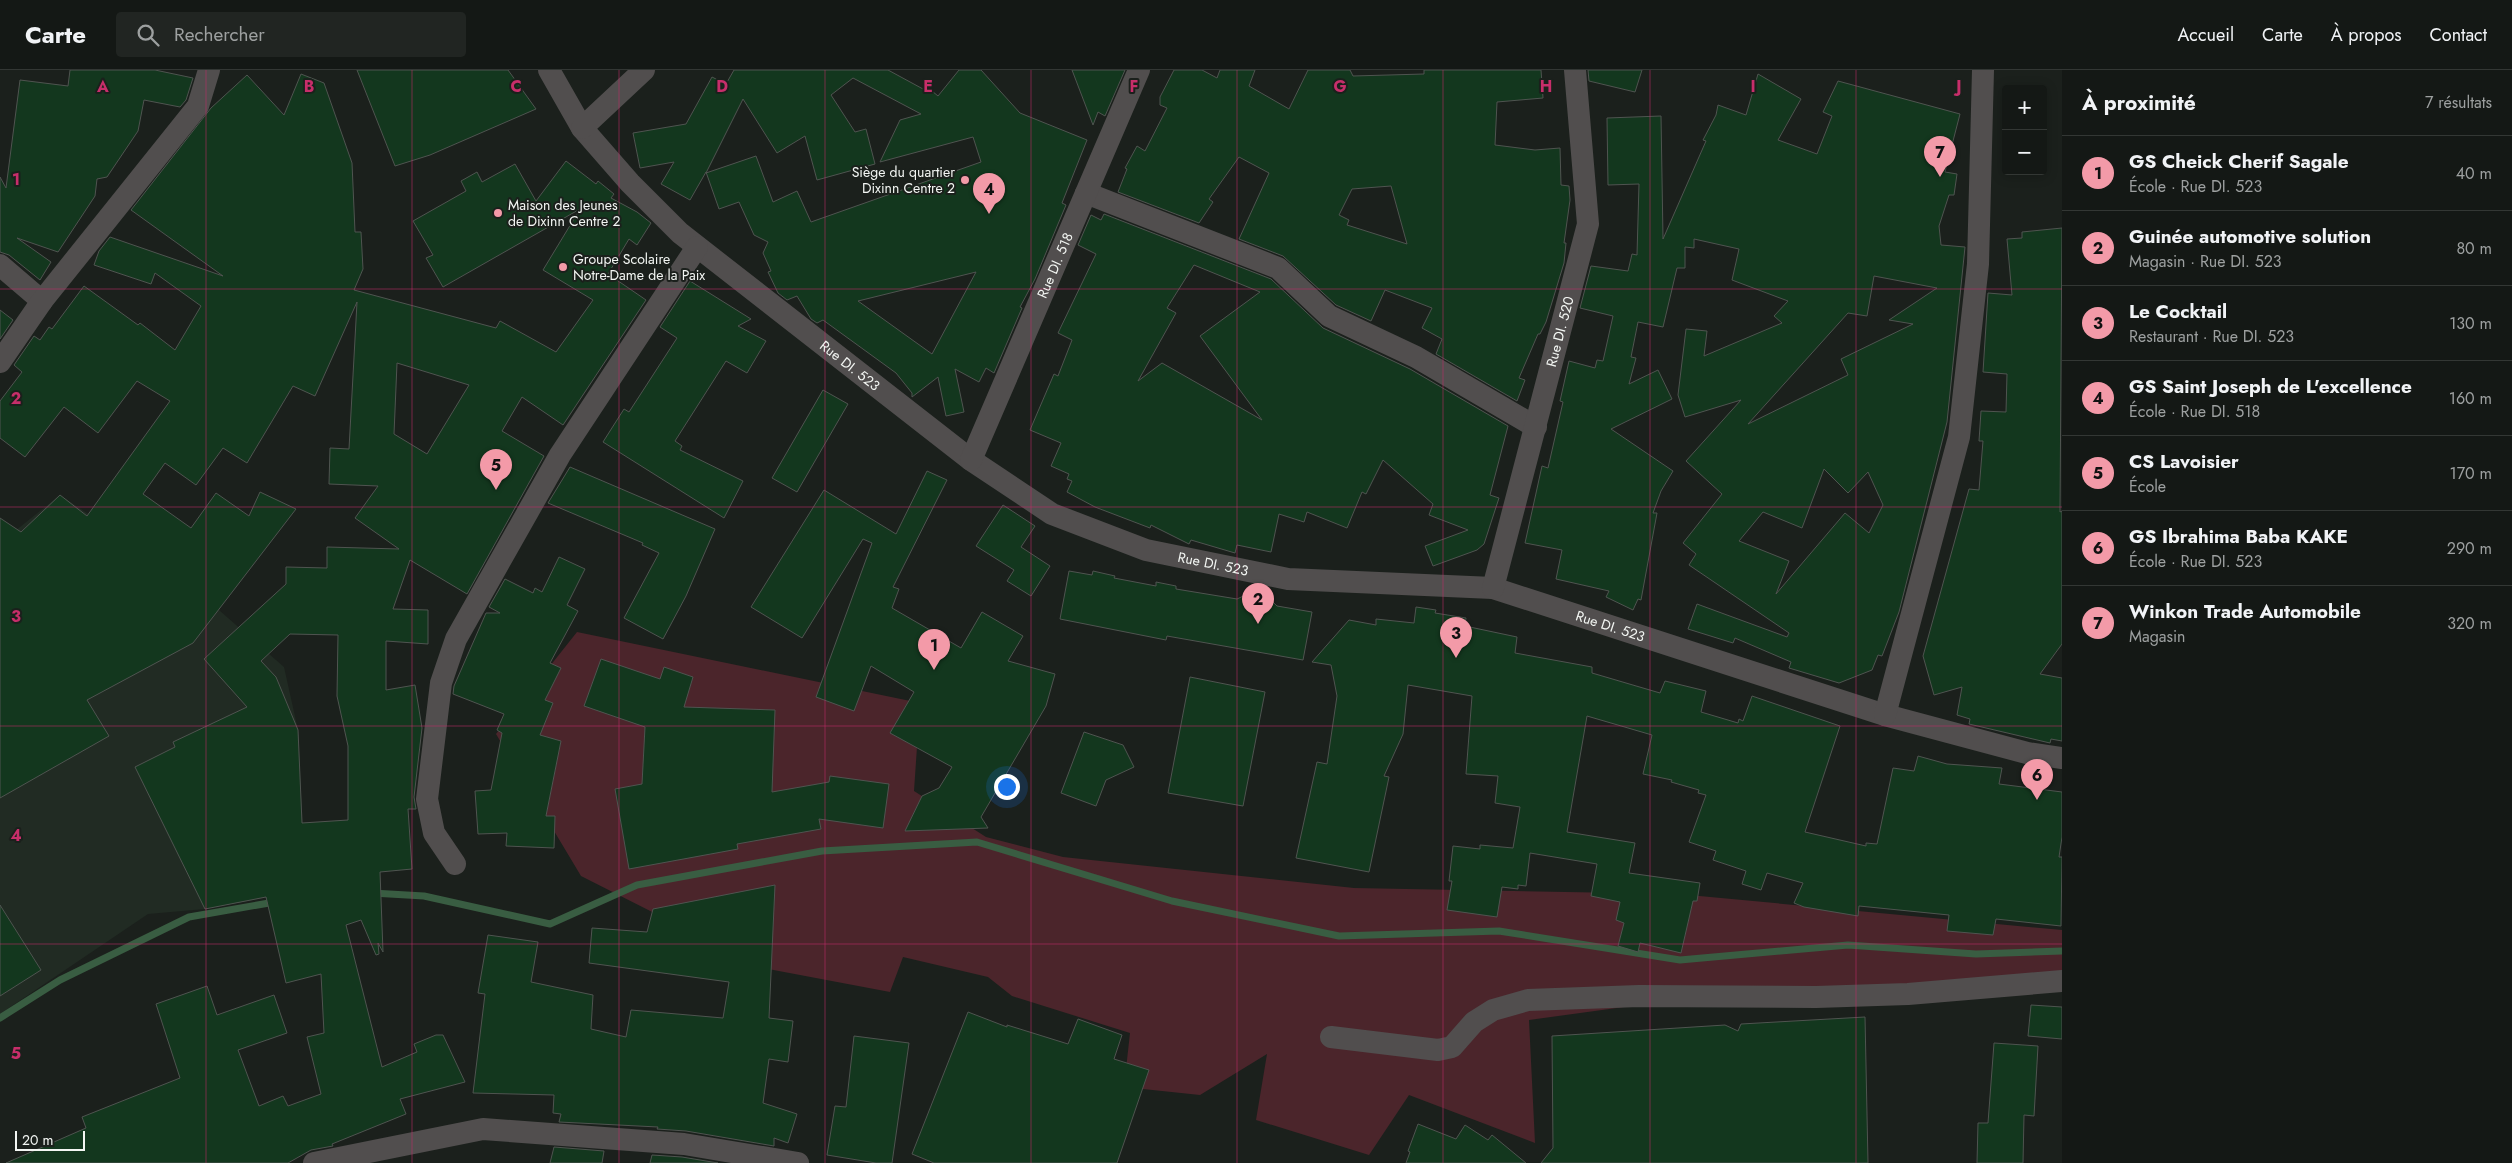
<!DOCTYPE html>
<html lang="fr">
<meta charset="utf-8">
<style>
:root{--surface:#141815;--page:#212522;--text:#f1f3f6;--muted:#9da0a0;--line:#333734;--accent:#f39aa8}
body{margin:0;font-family:Jost,sans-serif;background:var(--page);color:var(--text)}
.controls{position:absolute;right:15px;top:15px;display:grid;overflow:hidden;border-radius:5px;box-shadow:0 2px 12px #0003}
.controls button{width:45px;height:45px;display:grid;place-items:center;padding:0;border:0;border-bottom:1px solid var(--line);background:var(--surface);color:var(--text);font:25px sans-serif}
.scale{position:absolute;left:15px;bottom:12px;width:70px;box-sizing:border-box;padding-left:5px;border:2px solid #f3f6f3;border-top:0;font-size:14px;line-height:18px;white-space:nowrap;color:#f3f6f3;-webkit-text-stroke:4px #1b201c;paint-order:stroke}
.you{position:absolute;left:1006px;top:716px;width:18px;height:18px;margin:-12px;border:4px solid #fff;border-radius:50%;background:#1a73e8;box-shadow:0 0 0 8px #1a73e833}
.badge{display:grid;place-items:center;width:32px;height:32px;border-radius:50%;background:var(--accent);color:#111;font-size:16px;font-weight:700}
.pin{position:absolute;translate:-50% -41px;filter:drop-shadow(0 1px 2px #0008)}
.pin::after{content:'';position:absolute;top:26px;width:18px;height:15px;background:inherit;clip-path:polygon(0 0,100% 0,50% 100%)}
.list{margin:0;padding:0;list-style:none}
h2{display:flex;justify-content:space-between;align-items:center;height:65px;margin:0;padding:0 20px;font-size:21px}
h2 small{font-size:16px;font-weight:400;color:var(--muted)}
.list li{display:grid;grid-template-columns:32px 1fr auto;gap:15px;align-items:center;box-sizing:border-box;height:75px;padding:0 20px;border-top:1px solid var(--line)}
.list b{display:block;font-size:19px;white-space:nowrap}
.list p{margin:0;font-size:16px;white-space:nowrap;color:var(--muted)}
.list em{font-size:16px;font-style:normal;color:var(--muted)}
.icon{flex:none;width:28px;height:28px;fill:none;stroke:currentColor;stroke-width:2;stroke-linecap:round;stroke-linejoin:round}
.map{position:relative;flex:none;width:2062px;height:1093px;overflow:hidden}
header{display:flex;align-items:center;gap:30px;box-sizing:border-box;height:70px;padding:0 25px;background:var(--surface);border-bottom:1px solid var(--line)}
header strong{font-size:24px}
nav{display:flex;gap:28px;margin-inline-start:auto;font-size:18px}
.search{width:350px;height:45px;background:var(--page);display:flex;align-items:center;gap:12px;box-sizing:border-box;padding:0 18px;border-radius:5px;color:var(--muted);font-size:19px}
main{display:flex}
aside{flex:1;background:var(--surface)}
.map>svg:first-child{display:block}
</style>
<header>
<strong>Carte</strong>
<div class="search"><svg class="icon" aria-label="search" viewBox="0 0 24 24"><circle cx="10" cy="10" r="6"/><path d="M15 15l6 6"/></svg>Rechercher</div>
<nav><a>Accueil</a><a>Carte</a><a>À propos</a><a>Contact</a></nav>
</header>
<main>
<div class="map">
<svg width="2062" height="1093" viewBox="0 0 2062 1093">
<rect width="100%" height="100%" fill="#1b201c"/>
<polygon fill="#212b23" points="60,425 179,505 284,597 298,660 306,820 205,839 148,844 0,944 0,473"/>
<polygon fill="#4b252b" points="577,562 920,633 914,721 986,767 1063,787 1354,818 1678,824 2062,860 2062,901 2018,919 1697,927 1529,950 1535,1073 1409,1025 1369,1085 1256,1050 1267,984 1200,1025 1124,1017 1130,963 1012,926 988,907 903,887 890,922 763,898 581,806 496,664"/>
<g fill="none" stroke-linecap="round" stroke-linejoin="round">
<g stroke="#395d42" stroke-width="7">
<polyline points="372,823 424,826 550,854 637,815 822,781 977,772 1172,831 1339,866 1499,861 1680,890 1848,875 1976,884 2062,881"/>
<polyline points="0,948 60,910 189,847 275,832"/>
</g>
</g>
<g fill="#13371e" stroke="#4f5450" fill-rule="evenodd">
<polygon points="70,0 155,0 193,8 186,30 180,37 144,30 138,61 107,107 97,109 95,126 58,182 17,168 51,192 40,210 9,185 0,182 0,107 6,118 20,10 68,16"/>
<polygon points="357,0 508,0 536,39 430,85 395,96"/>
<path d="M734,0h154l35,19 3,-3 12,10 21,-26h22l39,43 67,27 -25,63 4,2 -31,74 -15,28 2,1 -28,65 -8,-5 -7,14 -24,-13 9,43 -18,4 -8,-39 -26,20v-4l-16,-20 -73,-53 -6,3 -6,-4 -14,-23 -10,4 -9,-7 -10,-21 3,-1 -8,-18 5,-11 -14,-7 -15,-33 -20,7 -13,-37 -16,28 -29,-16 13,-22 -34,6 -7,-35 53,-9 26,-47 14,7zM853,8l68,36 -21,6 -20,42 93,-25 8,25 -170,60 -14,-31 -24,11 -17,-46 -50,17 37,-74 34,54 28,-17 12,44 58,-16 -9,-35 -11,3 -24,-37zM976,202l-44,82 -74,-53z"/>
<polygon points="1072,0 1125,0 1105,46 1098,42 1093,55"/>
<path d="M1174,0h28l15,8 3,-8h35l-6,16 40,23 19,-39h42l3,6 71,-2v-4h117l2,28 -46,4 -2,43 40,5 25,-2 1,37 8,1 1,14 -6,43h2l-2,20 -18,59 -6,12h-2l-19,44 6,2 -8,21 -81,-47 6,-15 -20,-11 10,-20 -47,-18 -14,31 -35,-16 -53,-49 -44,-17 30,-66 -30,-16 -30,42 4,3 -14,21 -81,-31 9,-23 -2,-1 12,-22 8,5 22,-43 -7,-3v-8zM1391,116l16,58 -60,-19 2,-5 -10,-5 13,-26z"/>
<polygon points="1588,0 1642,0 1635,22 1589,11"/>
<path d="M301,4l23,9 28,80 3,69h6l2,37 -9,21 142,38 4,-7 56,31 37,-52 -50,-30 37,-61 -137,78 -17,-29 7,-3 -20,-34 53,-30 -5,-10 16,-9 5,10 33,-18 21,37 30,-40 30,23 2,-3 16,13 -3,4 26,14 14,11 -14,22 -8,-6 -21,35 38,26 -83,125 -41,-28 -20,34 42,25 -77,138 -57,-34 -17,49 35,1v34l-42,-3v49l29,-5 7,43 -8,69 2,12h-8l4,60 -32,3 3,80 -5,-9 1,11 -3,1 -15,-35 -15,5 36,142 35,-15 -3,-8 22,-9h7l22,47 -65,17 6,15 -74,30 1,2 -22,4 -23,13h-282l80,-35 -4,-11 98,-39 -24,-74 51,-18 10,29 57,-20 13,38 -49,17 21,56 24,-10 5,10 33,-12 -14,-57 17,-4 -3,-59 -35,9 -20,-86 -61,12 -70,-142 40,-20 -2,-5 74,-35 -43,-48 82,-75v-17l41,1v-21l72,2 -44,-31 23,-32 -49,-2 1,-36 19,1 8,-147 -42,94 -22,-10 -46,77 -24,-15 -27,37 -31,-22 -22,31 48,34 25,-35 33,23 11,-24 36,17 -103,134 -106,57 22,36 -109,62v-280l21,14 39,-37 27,21 83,-115 -33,-20 -39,52 -34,-26 -39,50 -25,-19v-37l22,-29 -8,-7 20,-29 6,4 9,-13 3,2 32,-43 54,39 2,-2 35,27 26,-44 -46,-33 -4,11 -57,-19 5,-14 11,-14 113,39 -92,-66 80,-102 36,-33 37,40zM397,293l72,22 -42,69 -33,-20zM290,564l48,1 -1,61 11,50v74l-46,3 -4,-93 -22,-53 -15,-16z"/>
<path d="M1758,4l43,25 -23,41 39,14 15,-38 -9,-4 15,-31 122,33 -15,58 12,2 -3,21h-5l-10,31 2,19 24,2 -18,175 -48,190 -17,44 -4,-1 -6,15 -33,13 -50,-15 2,-6 -56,-24 -2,5 -45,-14 9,-25 90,33 2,-4 -100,-68 7,-11 -13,-11 39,-49 -36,-33 55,-61 -56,17 -7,-22 8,-66 21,2 -3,25 78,-33 -8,-7 14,-15 -56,-21 7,-31 -45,-10v9l-9,-1v21h-8l-14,59 -25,-5 -7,35 5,1 -7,26 29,-14 14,29 -61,30 62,42 -12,20 -8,22h4l-16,87 -3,-1 -5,11 -27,-13 3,-6 -53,-12 6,-29 -37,-7 17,-77 6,2 15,-66 -3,-1 9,-40 26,7 2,-8 6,1 10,-45 -33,-8 11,-42 37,5 4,-17 5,1 2,-71 -31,1 -1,-67 54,-2 2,123 43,-98 -3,-1 13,-25 2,-10 28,10zM1874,206l63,12 -48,32 24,4 -72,35 7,16 -100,49 100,-111 19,3zM1824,399l24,24 20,-21 15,33 -14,28 -24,-20 -69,81 13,-33 -50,-20 24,-29 39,16z"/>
<path d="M1104,144l167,65 52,49 87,41 98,57 -18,69 9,3 -15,46 -7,6 -44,16 -8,-20 43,-16 -39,-15 4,-11 -50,-44 -17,34 -4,-2 -15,36 -40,-16 -3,10 -25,-8 -8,38 -34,-7 -2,8 -44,-13 -2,4 -38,-19 -1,3 -55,-21 -28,-15 5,-11 -5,-2 2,-5 -18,-8 10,-23 -31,-13 24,-56 4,2 14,-36 -14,-7 38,-79 -18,-9 13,-30 10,5zM1194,195l66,27 -60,44 62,84 -100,-57 -24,18 38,-68 -9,-5z"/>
<polygon points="2062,158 2060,442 2062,441 2062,574 2040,604 2062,608 2062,671 2051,669 2050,673 1969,654 1970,649 1957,645 1962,617 1934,625 1923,586 1969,419 1979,420 1983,371 1979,371 1981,341 2006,342 2007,304 1983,302 1988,223 2012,225 2007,169 2022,168 2022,162"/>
<polygon points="690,211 751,249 738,256 766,271 747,303 726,291 675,371 682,376 680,380 743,411 724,448 603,372 624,339 629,342 677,268 660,257"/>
<polygon points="0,240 13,250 0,269"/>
<polygon points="823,320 848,334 797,422 772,408"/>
<polygon points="570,397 715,459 686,526 663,569 624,548 659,483 642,475 643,473 548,433"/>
<polygon points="927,401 947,410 893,517 899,519 892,538 961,578 982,542 1023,566 1008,591 1055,604 1046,636 981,747 988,758 905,761 922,726 939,718 952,697 890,663 914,622 871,596 854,641 816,627 872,473 863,469 802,568 751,537 824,420 896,464"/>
<polygon points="1003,435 1035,456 1021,477 1050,496 1031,526 1007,511 1014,500 976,476"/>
<polygon points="559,487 585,499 567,535 578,541 550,593 561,598 545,630 553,633 540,665 561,671 546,746 555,746 554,778 506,776 507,763 478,764 475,721 491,720 502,663 497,660 504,644 453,624 454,616 486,543 500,543 489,537 505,509 533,523 535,518 542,522"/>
<polygon points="1069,501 1092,505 1093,501 1115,506 1114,508 1156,516 1156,512 1176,516 1176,519 1237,529 1252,522 1264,523 1277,536 1312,542 1303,590 1167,566 1166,570 1060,549"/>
<polygon points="1416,537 1436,540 1435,543 1466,548 1465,556 1517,567 1515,583 1592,597 1592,603 1660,623 1665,611 1706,621 1701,642 1738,653 1739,649 1743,651 1752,626 1840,656 1805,762 1866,776 1866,773 1877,774 1893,698 1914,701 1918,686 1947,694 2002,698 1999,714 2062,722 2062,767 2059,787 2062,787 2061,856 1996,849 1993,865 1947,861 1949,845 1859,836 1858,846 1804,837 1794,833 1803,813 1767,803 1761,820 1742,814 1746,801 1713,790 1716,781 1689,772 1706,725 1698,723 1699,720 1671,712 1672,710 1643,704 1652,665 1587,646 1567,762 1635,773 1629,803 1700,813 1697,831 1693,831 1681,883 1640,873 1638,882 1618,876 1624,853 1616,850 1620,832 1591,826 1597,794 1530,783 1526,816 1518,815 1518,819 1502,817 1497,847 1447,840 1452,811 1449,811 1453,776 1480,779 1480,775 1513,778 1520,737 1495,733 1498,706 1466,704 1472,626 1408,615 1403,664 1384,706 1389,707 1369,802 1296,788 1317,692 1327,694 1337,626 1331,595 1312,592 1349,550 1376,555 1376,549 1414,553"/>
<polygon points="601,589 660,609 664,597 693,607 684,637 775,640 772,722 829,712 830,706 889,714 883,758 819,749 821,759 737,774 738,779 629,799 615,719 642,714 645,657 584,636"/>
<polygon points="1190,607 1265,622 1243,736 1168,723"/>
<polygon points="1084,662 1123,675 1134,697 1106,710 1096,736 1061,723"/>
<polygon points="775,815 769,948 793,951 788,992 769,989 763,1033 797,1044 788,1073 774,1068 774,1076 686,1061 657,1059 658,1057 559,1052 561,1044 553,1043 554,1025 473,1023 485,924 478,923 488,865 538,872 531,912 593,925 591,959 626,967 631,940 723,948 729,912 589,893 592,858 647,862 653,839"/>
<polygon points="0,835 41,900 0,926"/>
<polygon points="2031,935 2062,937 2062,969 2028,966"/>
<polygon points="968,942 1007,957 1007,955 1068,974 1078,949 1122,965 1114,989 1149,1000 1117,1093 934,1093 912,1084"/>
<polygon points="1865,947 1868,1093 1541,1093 1553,1078 1552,966 1725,955 1738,961 1741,954"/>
<polygon points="854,966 909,973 892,1093 876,1093 827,1085 835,1036 846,1037"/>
<polygon points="1994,973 2038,976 2034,1046 2024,1045 2023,1093 1977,1093 1978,1053 1988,1053"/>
<polygon points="1418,1054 1456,1069 1465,1055 1488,1070 1492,1065 1526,1093 1406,1093 1410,1082 1408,1081"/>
<polygon points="554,1077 604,1081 602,1093 550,1093"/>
<polygon points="652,1085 682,1087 718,1093 650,1093"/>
</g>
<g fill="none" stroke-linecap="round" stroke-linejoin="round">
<g stroke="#514e4e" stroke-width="22">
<path id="s1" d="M549,0l33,58 48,55 50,50 291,227 81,54 94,36 142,29 205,9 392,127 142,38 35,5"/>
<polyline points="582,58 644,0"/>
<polyline points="1086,123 1278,198 1329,246 1416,287 1536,357"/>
<polyline points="0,195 42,231"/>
<polyline points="0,292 42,231 198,36 209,0"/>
<path id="s2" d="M971,390l168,-390"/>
<path id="s3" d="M1493,518l95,-364 -13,-154"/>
<polyline points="1885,645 1959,367 1978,194 1983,0"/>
<polyline points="455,794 434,763 427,729 441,613 456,569 560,385 697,177"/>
<polyline points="1331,967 1438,980 1452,977 1474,952 1493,940 1528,930 1639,926 1816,927 1908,924 2062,911"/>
<polyline points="314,1093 483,1059 684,1074 798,1093"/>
</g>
</g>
<path fill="none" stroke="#c72e6a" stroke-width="1" stroke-opacity="0.55" d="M206,0v1093M412,0v1093M619,0v1093M825,0v1093M1031,0v1093M1237,0v1093M1443,0v1093M1650,0v1093M1856,0v1093M0,219h2062M0,437h2062M0,656h2062M0,874h2062"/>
<g fill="#f39aa8" stroke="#1b201c" stroke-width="2">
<circle cx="965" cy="110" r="5"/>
<circle cx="498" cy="143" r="5"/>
<circle cx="563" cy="197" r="5"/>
</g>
<g text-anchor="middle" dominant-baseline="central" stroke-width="4" stroke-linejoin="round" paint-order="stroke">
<g font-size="14" fill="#f3f6f3" stroke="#1b201c" text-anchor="start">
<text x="955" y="102" text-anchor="end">Siège du quartier<tspan x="955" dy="16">Dixinn Centre 2</tspan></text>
<text x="508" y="135">Maison des Jeunes<tspan x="508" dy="16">de Dixinn Centre 2</tspan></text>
<text x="573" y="189">Groupe Scolaire<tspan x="573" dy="16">Notre-Dame de la Paix</tspan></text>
</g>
<g font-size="14" fill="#f3f6f3" stroke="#1b201c">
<text stroke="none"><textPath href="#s2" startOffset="212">Rue DI. 518</textPath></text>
<text stroke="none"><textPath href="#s3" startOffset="265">Rue DI. 520</textPath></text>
<text stroke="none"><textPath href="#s1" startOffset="426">Rue DI. 523</textPath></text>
<text stroke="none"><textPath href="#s1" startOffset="846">Rue DI. 523</textPath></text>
<text stroke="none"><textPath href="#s1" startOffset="1251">Rue DI. 523</textPath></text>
</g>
</g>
<g font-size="16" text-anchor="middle" font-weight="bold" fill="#c72e6a" stroke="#1b201c" stroke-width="4" stroke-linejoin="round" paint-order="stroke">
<text x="103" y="22">A</text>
<text x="309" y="22">B</text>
<text x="516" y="22">C</text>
<text x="722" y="22">D</text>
<text x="928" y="22">E</text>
<text x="1134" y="22">F</text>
<text x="1340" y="22">G</text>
<text x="1546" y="22">H</text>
<text x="1753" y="22">I</text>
<text x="1959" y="22">J</text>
<text x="16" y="115">1</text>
<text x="16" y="334">2</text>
<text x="16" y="552">3</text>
<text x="16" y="771">4</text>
<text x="16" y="989">5</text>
</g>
</svg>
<div class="controls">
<button>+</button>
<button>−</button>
</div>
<div class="scale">20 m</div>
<div class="you"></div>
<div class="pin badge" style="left:934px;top:600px">1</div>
<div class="pin badge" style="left:1258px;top:554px">2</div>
<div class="pin badge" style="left:1456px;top:588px">3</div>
<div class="pin badge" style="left:989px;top:144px">4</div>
<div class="pin badge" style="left:496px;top:420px">5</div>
<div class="pin badge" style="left:2037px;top:730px">6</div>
<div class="pin badge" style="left:1940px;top:107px">7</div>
</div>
<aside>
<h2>À proximité<small>7 résultats</small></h2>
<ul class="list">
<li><span class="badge">1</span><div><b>GS Cheick Cherif Sagale</b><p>École · Rue DI. 523</p></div><em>40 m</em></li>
<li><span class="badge">2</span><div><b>Guinée automotive solution</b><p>Magasin · Rue DI. 523</p></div><em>80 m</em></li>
<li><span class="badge">3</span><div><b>Le Cocktail</b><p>Restaurant · Rue DI. 523</p></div><em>130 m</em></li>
<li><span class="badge">4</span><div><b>GS Saint Joseph de L'excellence</b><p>École · Rue DI. 518</p></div><em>160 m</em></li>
<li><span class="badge">5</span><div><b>CS Lavoisier</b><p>École</p></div><em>170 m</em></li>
<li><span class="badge">6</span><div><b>GS Ibrahima Baba KAKE</b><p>École · Rue DI. 523</p></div><em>290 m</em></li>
<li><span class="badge">7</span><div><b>Winkon Trade Automobile</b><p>Magasin</p></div><em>320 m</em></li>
</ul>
</aside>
</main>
